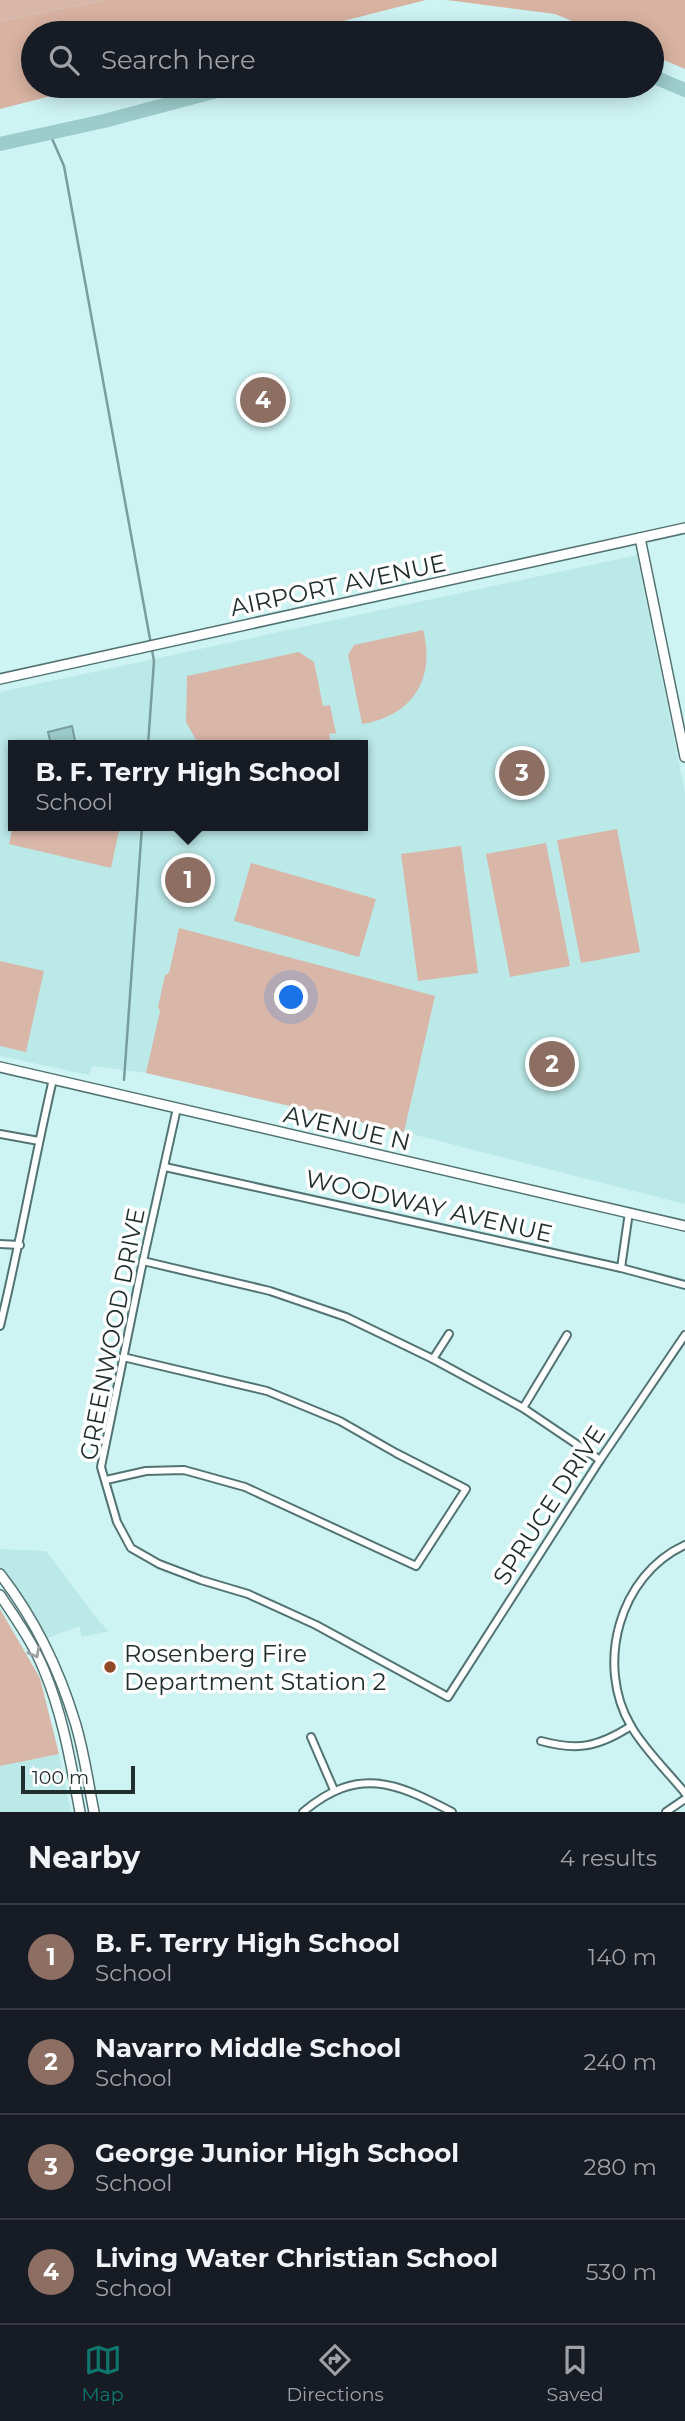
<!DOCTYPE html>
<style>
:root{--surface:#171b24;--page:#242831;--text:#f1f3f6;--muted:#9ea1a6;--line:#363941;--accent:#0f766e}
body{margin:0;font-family:Montserrat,sans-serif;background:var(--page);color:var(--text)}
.scale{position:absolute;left:21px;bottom:18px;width:114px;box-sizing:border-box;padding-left:7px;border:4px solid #202e2e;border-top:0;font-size:19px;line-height:24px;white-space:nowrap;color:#202e2e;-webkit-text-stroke:5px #fff;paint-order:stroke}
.you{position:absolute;left:292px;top:998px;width:24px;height:24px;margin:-18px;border:5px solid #fff;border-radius:50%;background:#1a73e8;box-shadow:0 0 0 10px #1a73e833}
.badge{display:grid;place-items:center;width:46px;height:46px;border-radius:50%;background:var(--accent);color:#fff;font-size:23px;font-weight:700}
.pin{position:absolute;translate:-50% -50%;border:4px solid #fff;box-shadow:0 2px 7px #0006}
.popup{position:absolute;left:8px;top:740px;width:360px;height:91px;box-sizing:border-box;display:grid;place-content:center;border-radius:0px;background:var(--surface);filter:drop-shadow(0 2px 5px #0005);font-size:23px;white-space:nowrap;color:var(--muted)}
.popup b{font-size:26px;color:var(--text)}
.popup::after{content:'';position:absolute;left:50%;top:100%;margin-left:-14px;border:14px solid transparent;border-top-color:var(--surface)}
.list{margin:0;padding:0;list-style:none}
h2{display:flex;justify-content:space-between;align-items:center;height:91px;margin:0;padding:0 28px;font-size:30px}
h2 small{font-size:23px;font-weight:400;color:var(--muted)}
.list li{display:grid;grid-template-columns:46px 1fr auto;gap:21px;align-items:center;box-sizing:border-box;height:105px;padding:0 28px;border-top:2px solid var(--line)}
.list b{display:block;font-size:26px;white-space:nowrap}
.list p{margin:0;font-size:23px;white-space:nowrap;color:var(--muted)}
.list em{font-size:23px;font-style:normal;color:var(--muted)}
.icon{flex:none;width:38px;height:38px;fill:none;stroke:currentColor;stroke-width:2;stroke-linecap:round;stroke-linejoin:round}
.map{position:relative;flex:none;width:685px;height:1812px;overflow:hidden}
.search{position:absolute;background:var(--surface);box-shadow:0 4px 18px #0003;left:21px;right:21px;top:21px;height:77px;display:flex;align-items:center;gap:18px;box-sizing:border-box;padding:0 24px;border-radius:38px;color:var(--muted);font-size:26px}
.sheet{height:511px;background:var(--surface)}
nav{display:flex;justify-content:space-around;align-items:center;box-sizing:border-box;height:98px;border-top:2px solid var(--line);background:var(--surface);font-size:19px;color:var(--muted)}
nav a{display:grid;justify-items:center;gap:4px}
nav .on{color:var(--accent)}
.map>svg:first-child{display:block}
</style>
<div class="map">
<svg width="685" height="1812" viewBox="0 0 685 1812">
<rect width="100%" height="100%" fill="#cef3f3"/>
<g fill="#bbe9e8" fill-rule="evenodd">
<path d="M637,555l48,238v411l-281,-72 -258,-59 -54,-7 -3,9 -89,-19v-364zM13,745h350v81h-350z"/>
<polygon points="0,1549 46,1551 98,1620 109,1631 82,1637 79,1626 48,1638 0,1567"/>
<polygon points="59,1754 71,1812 0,1812 0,1766"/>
</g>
<g fill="#d9b7a8">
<polygon points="0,0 106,0 0,21"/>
<path d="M423,630c13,49 -11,86 -61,94l-14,-69 6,-10z"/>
<polygon points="299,652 314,662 323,706 330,705 336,733 329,734 331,745 199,745 186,722 187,676"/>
<polygon points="13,824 120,826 111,868 9,844"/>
<polygon points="617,829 640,952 581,963 557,840"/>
<polygon points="546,843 570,966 510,977 486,854"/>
<polygon points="461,846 478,973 418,981 401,854"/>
<polygon points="251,863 376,899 359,957 234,921"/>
<polygon points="179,928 435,996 404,1132 146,1073 160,1011 158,1007 165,975 169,973"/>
<polygon points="0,961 44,971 26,1052 0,1046"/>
<polygon points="0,1609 40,1678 59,1754 0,1766"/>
</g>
<g fill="#d9b3a2">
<polygon points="106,0 426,0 296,33 33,33 33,86 90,86 0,109 0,21"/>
<polygon points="447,0 685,0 685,69 652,55 652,33 601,33 555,14"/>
</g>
<polygon fill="#9ccccb" stroke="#779d9c" stroke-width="2" points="72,726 76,745 51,745 48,732"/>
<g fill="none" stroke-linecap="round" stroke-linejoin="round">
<g stroke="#779d9c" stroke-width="2.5">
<polyline points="50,134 64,166 154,661 148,745"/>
<polyline points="124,1080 142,826"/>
</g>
<g stroke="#9ccccb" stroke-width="14">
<polyline points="513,33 541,31 547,33"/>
<polyline points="652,76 685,90"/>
<polyline points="0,144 104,121 236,86"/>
</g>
<defs>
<g id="street">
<polyline points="177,1108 143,1261 101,1467 117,1522 131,1548 159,1564 201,1580 248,1594 316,1625 448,1697 600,1460 685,1335"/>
<polyline points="0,1134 39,1141"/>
<polyline points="165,1167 621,1268 685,1285"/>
<polyline points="0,1244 20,1245"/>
<polyline points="143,1261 270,1291 346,1317 433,1359 523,1408 600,1460"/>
<polyline points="621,1268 629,1212"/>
<path d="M0,1326c20,-82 34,-165 53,-247"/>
<polyline points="433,1359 449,1334"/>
<polyline points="523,1408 567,1335"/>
<polyline points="106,1480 146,1471 184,1470 245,1487 416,1566 466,1489 396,1453 340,1421 267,1391 123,1357"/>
<path d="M685,1545c-66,30 -90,120 -54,181 13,23 37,46 54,67"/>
<polyline points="311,1737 334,1790"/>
<path d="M541,1741c37,10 57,6 90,-15"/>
<path d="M303,1812c55,-46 92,-30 149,0"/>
<polyline points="666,1812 685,1799"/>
</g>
<g id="secondary">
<polyline points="640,538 685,757"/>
<polyline points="0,679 685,528"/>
<polyline points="0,1067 685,1226"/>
<path d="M0,1574c34,44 59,95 75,148 9,29 13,60 19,90"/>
<path d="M0,1595c16,24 33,48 44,75 19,45 27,94 36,142"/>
</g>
</defs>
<use href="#street" stroke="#527373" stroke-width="10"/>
<use href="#secondary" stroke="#527373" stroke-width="12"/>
<use href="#street" stroke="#fff" stroke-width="6"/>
<use href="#secondary" stroke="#fff" stroke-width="9"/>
</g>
<defs><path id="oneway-chevron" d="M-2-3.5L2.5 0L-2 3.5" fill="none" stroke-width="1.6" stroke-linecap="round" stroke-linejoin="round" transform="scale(1.75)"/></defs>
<use stroke="#9ba1a1" href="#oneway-chevron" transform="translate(35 1653) rotate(62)"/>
<circle fill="#904926" stroke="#fff" stroke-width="2.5" cx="110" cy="1667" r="7"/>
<g text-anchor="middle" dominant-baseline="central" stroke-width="7" stroke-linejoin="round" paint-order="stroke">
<g font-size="24" fill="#202e2e" stroke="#fff">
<text transform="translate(338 585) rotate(-12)">AIRPORT AVENUE</text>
<text transform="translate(347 1128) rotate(13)">AVENUE N</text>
<text transform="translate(429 1206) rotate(13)">WOODWAY AVENUE</text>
<text transform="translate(112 1334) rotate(-79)">GREENWOOD DRIVE</text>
<text transform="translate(549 1505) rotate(-57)">SPRUCE DRIVE</text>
</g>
<g font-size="24" fill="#202e2e" stroke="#fff" text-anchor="start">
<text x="124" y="1653">Rosenberg Fire<tspan x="124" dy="28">Department Station 2</tspan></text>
</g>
</g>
</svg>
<div class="scale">100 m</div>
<div class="you"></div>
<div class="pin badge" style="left:188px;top:880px;background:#8d6e63">1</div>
<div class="popup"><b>B. F. Terry High School</b>School</div>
<div class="pin badge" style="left:552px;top:1064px;background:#8d6e63">2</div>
<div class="pin badge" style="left:522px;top:773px;background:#8d6e63">3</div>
<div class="pin badge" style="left:263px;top:400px;background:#8d6e63">4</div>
<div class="search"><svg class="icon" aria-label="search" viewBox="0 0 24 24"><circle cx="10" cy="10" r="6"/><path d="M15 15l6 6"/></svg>Search here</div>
</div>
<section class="sheet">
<h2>Nearby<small>4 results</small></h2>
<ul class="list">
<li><span class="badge" style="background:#8d6e63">1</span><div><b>B. F. Terry High School</b><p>School</p></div><em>140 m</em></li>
<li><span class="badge" style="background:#8d6e63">2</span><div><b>Navarro Middle School</b><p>School</p></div><em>240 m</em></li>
<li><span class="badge" style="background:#8d6e63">3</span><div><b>George Junior High School</b><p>School</p></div><em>280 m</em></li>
<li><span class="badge" style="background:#8d6e63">4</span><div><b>Living Water Christian School</b><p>School</p></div><em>530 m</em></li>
</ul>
</section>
<nav>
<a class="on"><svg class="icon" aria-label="map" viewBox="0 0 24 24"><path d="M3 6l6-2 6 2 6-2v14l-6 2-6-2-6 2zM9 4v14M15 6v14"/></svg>Map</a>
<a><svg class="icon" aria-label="directions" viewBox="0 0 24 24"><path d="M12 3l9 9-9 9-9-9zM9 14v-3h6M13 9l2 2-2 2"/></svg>Directions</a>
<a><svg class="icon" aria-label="saved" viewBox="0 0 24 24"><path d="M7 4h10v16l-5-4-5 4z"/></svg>Saved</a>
</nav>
